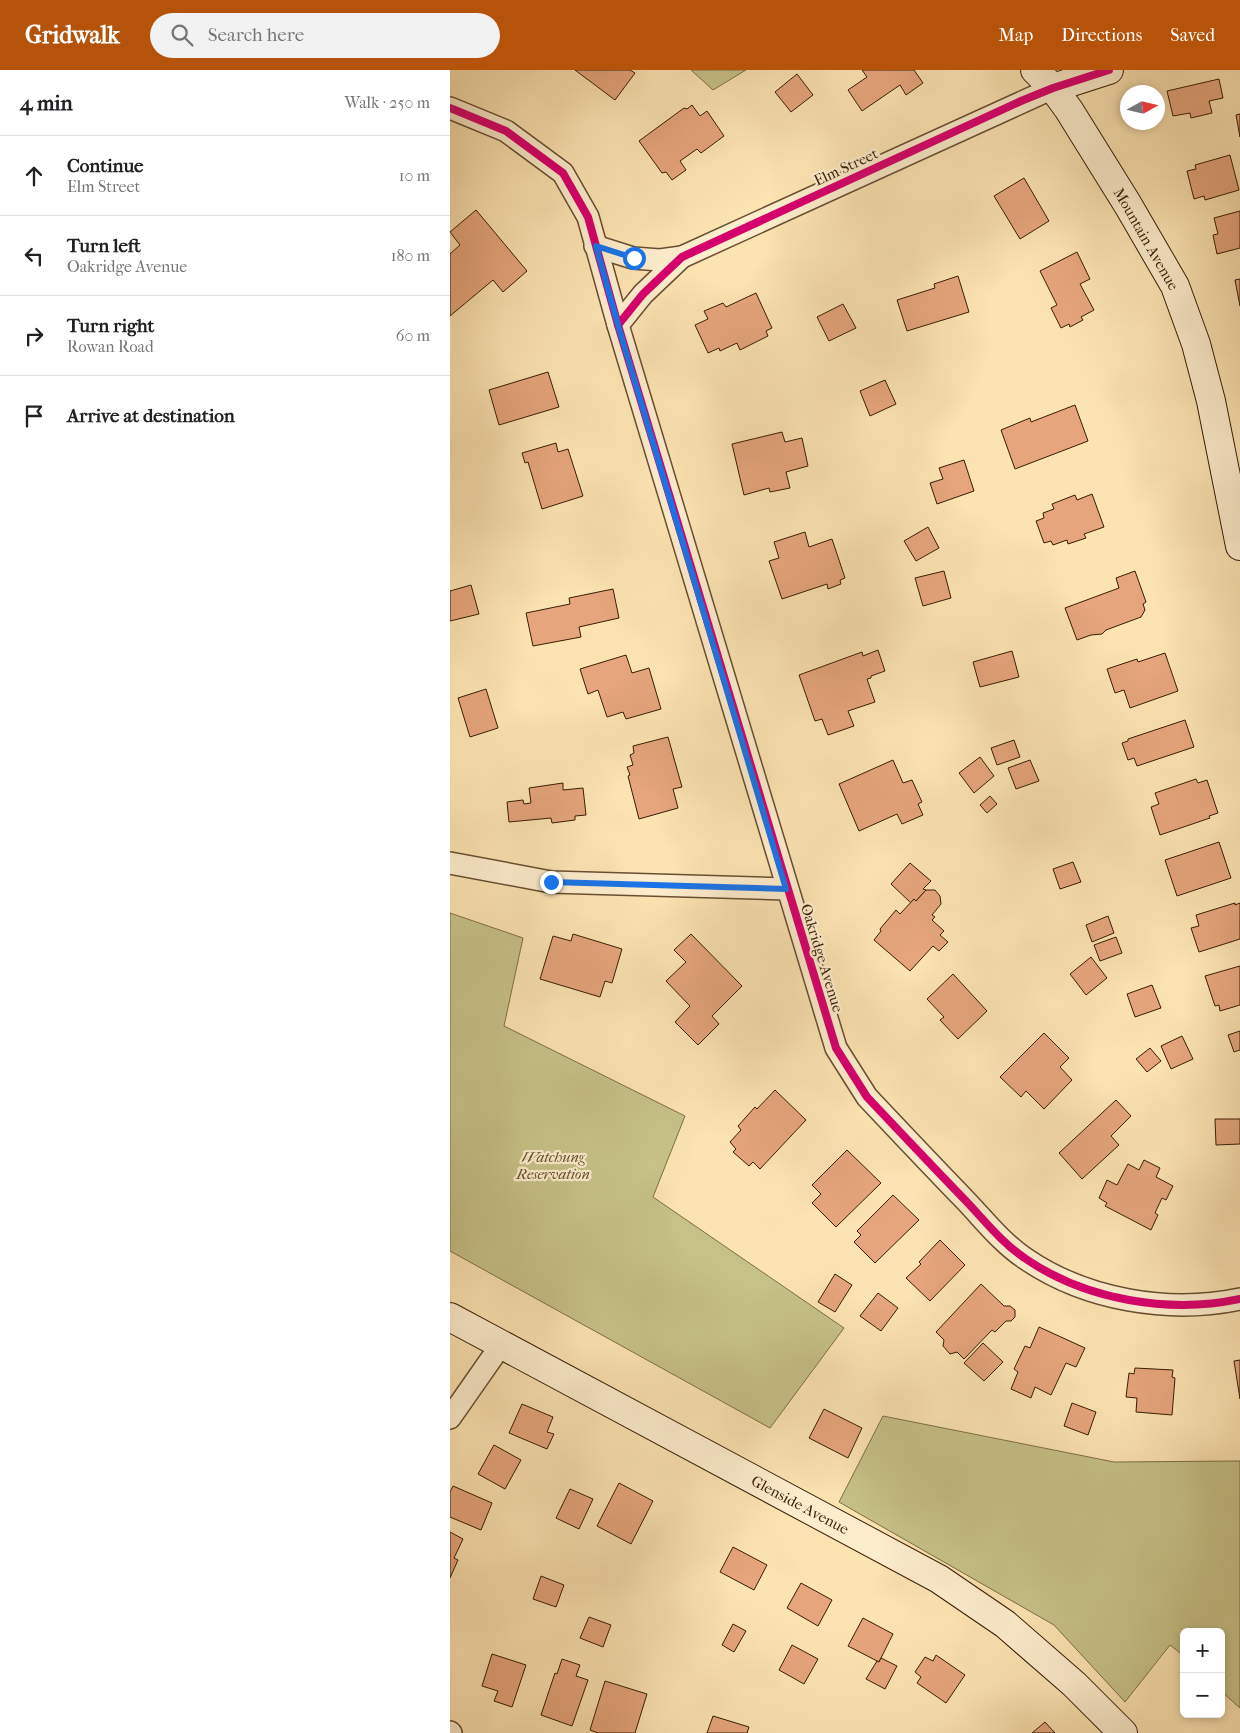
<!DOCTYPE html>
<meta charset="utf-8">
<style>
:root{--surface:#fff;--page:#f2f2f2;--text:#202124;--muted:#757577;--line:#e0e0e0;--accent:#b45309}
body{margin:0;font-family:"IM FELL French Canon",serif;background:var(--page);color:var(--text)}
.controls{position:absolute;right:15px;bottom:15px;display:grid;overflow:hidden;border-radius:8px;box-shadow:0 2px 8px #0003}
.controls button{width:45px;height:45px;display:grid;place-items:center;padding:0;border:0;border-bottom:1px solid var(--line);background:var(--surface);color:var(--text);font:25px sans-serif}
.compass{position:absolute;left:670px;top:15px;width:45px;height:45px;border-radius:50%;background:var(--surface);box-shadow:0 2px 8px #0003;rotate:82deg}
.stop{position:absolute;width:15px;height:15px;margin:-11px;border:4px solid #1a73e8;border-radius:50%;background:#fff}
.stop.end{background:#1a73e8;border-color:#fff;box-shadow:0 1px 5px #0008}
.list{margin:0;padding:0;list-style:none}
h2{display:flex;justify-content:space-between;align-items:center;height:65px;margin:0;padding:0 20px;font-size:21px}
h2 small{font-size:16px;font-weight:400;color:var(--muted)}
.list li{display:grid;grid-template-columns:32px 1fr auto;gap:15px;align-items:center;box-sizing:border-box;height:80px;padding:0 20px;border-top:1px solid var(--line)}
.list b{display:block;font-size:19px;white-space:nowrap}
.list p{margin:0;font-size:16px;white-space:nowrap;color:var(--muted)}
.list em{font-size:16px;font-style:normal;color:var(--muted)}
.icon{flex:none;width:28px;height:28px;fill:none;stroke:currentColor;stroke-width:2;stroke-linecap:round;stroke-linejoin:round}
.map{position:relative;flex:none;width:790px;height:1663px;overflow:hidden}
header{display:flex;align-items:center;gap:30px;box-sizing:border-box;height:70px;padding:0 25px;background:var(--accent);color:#fff}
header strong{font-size:24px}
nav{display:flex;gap:28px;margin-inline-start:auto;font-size:18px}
.search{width:350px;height:45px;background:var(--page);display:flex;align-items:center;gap:12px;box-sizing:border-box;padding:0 18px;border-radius:28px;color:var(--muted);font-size:19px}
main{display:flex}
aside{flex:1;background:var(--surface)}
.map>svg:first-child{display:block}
</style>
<header>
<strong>Gridwalk</strong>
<div class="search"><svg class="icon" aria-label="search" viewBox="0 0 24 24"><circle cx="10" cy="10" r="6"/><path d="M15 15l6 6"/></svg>Search here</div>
<nav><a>Map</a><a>Directions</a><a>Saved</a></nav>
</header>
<main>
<aside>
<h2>4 min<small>Walk · 250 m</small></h2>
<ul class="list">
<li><svg class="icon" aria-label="ahead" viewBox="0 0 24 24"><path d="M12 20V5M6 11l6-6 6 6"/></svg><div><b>Continue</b><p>Elm Street</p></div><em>10 m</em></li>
<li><svg class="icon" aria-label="left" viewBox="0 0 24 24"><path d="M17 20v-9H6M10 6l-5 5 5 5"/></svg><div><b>Turn left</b><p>Oakridge Avenue</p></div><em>180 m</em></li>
<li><svg class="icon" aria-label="right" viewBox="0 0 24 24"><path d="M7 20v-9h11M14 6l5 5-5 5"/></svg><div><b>Turn right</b><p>Rowan Road</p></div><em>60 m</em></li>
<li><svg class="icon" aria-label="arrive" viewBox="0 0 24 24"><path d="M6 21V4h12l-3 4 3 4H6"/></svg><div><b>Arrive at destination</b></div></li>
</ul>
</aside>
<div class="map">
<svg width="790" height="1663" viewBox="0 0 790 1663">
<rect width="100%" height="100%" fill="#fce3b2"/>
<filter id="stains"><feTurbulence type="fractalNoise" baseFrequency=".004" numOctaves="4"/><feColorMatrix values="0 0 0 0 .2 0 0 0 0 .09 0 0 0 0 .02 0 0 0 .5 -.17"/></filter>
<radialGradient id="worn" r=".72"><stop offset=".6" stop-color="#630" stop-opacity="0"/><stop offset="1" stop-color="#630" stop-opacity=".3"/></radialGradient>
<g fill="#c6c187" stroke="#7e6e46">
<polygon points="241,0 296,0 263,20"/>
<polygon points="0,843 73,868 54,956 235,1046 203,1127 394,1258 320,1358 0,1181"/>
<polygon points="433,1346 664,1392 790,1391 790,1638 771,1621 771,1562 734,1562 734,1586 720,1575 675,1632 604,1555 389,1432"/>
</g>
<g fill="#e6a57c" stroke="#371c05">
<polygon points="125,0 180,0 185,3 165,30"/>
<polygon points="412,0 464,0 473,13 456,25 450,15 412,41 398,20 417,7"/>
<polygon points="347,4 363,25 341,42 325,22"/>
<polygon points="769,9 773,28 759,31 762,43 741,48 740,43 723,46 717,21"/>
<polygon points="242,35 250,46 257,41 274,66 251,83 247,79 230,91 236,100 222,110 216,102 212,103 189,71 234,38 237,39"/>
<polygon points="790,44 790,67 786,45"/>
<polygon points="780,85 789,120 755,130 754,126 744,129 737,101 746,99 745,95"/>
<polygon points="574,108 599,151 570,169 544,126"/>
<polygon points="26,140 77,201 53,222 43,210 0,246 0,184 10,175 0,162"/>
<polygon points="790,141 790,178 767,184 763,165 768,164 764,148"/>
<polygon points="627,182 640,209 630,214 644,240 631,247 633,250 620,257 619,254 611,258 601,238 607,235 590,201"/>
<polygon points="508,206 519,242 457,261 447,230 485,218 484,214"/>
<polygon points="790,209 790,236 785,210"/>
<polygon points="306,223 322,258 316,261 318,266 290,280 287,273 270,281 269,278 258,283 245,255 258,249 254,241 273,233 276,237"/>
<polygon points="393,234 406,258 379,271 367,247"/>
<polygon points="98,302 109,337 49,355 39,320"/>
<polygon points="435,310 446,334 420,346 410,321"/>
<polygon points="625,335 638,371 565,399 551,360 580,348 581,352"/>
<polygon points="332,362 335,372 352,368 358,396 336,402 340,418 320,422 319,418 294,425 282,374"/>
<polygon points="106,373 108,382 118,379 133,426 92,439 78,392 75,393 72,383"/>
<polygon points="514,390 524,421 487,434 480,413 493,409 489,398"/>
<polygon points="642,424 654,457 634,464 636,468 618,474 617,470 603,475 601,471 594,473 586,451 594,448 593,443 604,439 602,434 625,425 627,430"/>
<polygon points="478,457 489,478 466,491 454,471"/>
<polygon points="355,462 359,477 382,469 395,508 390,510 391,514 378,519 377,514 332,529 319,491 329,488 324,472"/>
<polygon points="494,501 501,528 473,536 465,508"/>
<polygon points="685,501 696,532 693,534 695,540 691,547 656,560 652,564 641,565 627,570 615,538 669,518 666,508"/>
<polygon points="21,515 29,544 0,551 0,521"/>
<polygon points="163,519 169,548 129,557 131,567 83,576 76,543 120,534 119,528"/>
<polygon points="428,580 435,601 421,606 421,608 417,609 425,632 398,641 404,656 378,665 372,649 365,651 349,605 412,582 413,586"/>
<polygon points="562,581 569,607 530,617 523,592"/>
<polygon points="715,583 728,621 680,638 674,620 665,623 657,599 687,589 688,592"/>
<polygon points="176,585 182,603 199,598 211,639 176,649 173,642 157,647 148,620 138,624 130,599"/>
<polygon points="36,619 48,658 20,667 8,628"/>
<polygon points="735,650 744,677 687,696 684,688 678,690 672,673 678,671 678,669"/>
<polygon points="218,667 232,717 223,719 228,738 189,749 178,706 180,705 177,697 183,695 180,685 184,683 183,676"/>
<polygon points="564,670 570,687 547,695 541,678"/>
<polygon points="530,687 544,706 524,723 509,703"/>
<polygon points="443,690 453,713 462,710 472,732 468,734 473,745 452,754 447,744 409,761 389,714"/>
<polygon points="580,690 589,711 566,719 558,698"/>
<polygon points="746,709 748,713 757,710 768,743 759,746 760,748 710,765 701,737 709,734 705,723"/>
<polygon points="113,713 113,720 133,718 136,745 125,746 125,750 102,753 101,748 59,752 57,732 73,730 74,734 81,733 79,718"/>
<polygon points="540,726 547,734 537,743 530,735"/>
<polygon points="769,772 781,808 727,826 715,790"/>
<polygon points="623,792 631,812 610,819 603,799"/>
<polygon points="460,793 481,811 473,819 476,820 466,831 464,829 461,833 441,814"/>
<polygon points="476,820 485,820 490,826 491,834 482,845 485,847 482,850 494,861 490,865 498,872 489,881 483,876 460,901 424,870 431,861 430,859 446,840 450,844 464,829 466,831"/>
<polygon points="785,833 785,835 790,833 790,869 749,882 741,858 749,856 746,845"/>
<polygon points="658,846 664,863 642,872 636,855"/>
<polygon points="123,864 172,879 162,913 155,911 150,927 90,909 103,866 121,871"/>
<polygon points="241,864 292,916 262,946 269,954 248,975 225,952 240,936 216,911 236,892 224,880"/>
<polygon points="666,867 672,883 650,891 644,875"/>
<polygon points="641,887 657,908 636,925 620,904"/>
<polygon points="790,896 790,935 770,941 769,935 765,936 755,906"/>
<polygon points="503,904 537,941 508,969 490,950 494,947 477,929"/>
<polygon points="702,915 711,938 685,947 677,924"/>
<polygon points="790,961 790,980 784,982 778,965"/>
<polygon points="594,963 619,988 610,997 622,1010 594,1039 576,1021 571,1027 550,1007"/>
<polygon points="732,966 743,989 721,999 711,976"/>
<polygon points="700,978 711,991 697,1002 686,989"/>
<polygon points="325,1020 356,1050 310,1099 303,1092 299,1096 283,1082 286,1079 280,1072 291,1060 288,1056 305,1037 307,1039"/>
<polygon points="666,1030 681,1046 661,1066 669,1075 632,1109 609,1083"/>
<polygon points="765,1049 790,1049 790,1074 766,1075"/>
<polygon points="397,1080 431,1113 386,1157 362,1133 371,1124 362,1115"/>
<polygon points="694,1090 710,1098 706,1107 723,1116 716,1130 712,1128 705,1143 708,1145 701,1160 655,1136 657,1133 649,1128 657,1110 667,1115 678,1094 689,1100"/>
<polygon points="443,1125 469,1150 425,1193 404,1172 411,1165 407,1161"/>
<polygon points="490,1170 515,1195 480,1231 456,1208 471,1194 469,1192"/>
<polygon points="385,1204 402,1215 385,1242 368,1232"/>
<polygon points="531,1214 554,1236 560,1236 565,1240 565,1247 561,1251 556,1251 545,1262 542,1260 514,1289 507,1282 500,1284 493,1276 494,1270 486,1262"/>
<polygon points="428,1223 448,1238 431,1261 410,1246"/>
<polygon points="589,1257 635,1278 626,1297 616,1293 601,1325 585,1317 581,1328 561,1319 568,1302 564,1299 575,1276 580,1278"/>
<polygon points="533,1273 553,1292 534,1311 514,1293"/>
<polygon points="790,1290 790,1329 784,1291"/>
<polygon points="685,1298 723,1300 722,1307 725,1308 722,1345 686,1342 687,1328 676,1327 679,1303 684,1304"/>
<polygon points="622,1333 646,1342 638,1365 614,1356"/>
<polygon points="72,1334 103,1347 97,1362 104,1364 97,1379 59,1363"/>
<polygon points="374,1339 412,1358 398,1388 359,1368"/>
<polygon points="44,1375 71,1390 55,1419 28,1404"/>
<polygon points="169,1413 203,1431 181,1474 147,1456"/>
<polygon points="3,1416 42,1433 31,1460 0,1447 0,1422"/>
<polygon points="120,1419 143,1429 129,1459 106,1448"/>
<polygon points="0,1462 13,1469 4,1488 8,1490 0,1508"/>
<polygon points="283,1477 317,1495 304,1520 270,1502"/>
<polygon points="91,1506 114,1515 106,1537 83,1529"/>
<polygon points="351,1513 382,1530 368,1556 337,1538"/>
<polygon points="139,1547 161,1555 153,1577 130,1568"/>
<polygon points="413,1548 443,1564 429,1592 398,1576"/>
<polygon points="283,1554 296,1561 284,1582 272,1575"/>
<polygon points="342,1575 368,1589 354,1614 329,1600"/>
<polygon points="42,1584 76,1595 62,1637 44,1631 48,1621 32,1616"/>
<polygon points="486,1585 515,1605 496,1633 467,1613 471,1607 465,1602 475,1587 483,1591"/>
<polygon points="431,1588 447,1596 435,1619 416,1609 427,1591 429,1592"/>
<polygon points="112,1589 130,1595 126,1606 138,1610 122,1656 91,1645 105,1603 107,1604"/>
<polygon points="155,1611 197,1624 185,1663 148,1663 140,1660"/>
<polygon points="263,1646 299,1657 297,1663 257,1663"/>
<polygon points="595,1652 605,1663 582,1663"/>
</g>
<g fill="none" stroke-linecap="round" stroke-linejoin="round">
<defs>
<g id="street">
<path d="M0,38l56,23 57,42 25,44 30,108 218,723 31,49c33,35 66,70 99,104 19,20 37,43 60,58 60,41 143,55 214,40"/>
<polyline points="145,176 183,188 210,190 232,187"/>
<polyline points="168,255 193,224 232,187 603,18"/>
<polyline points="0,793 101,812 336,819"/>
<polyline points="0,1348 51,1275"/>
<polyline points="0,1662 1,1663"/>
</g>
<g id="secondary">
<polyline points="585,0 603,18 619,40 678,135 725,216 746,274 761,331 790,476"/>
<polyline points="603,18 659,0"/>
<polyline points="0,1247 489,1509 555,1554 624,1614 673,1663"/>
</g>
</defs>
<use href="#street" stroke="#684e30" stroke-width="24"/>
<use href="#secondary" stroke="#371c05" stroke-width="30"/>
<use href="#street" stroke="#fdedcd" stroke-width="21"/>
<use href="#secondary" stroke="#fdedcd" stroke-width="28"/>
<defs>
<g id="cycleway">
<path d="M0,38l56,23 57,42 25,44 30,108 218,723 31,49c33,35 66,70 99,104 19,20 37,43 60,58 60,41 143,55 214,40"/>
<polyline points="168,255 193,224 232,187 571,31 603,18 659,0"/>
</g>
</defs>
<use href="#cycleway" stroke="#fdedcd" stroke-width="11"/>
<use href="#cycleway" stroke="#d6006c" stroke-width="8"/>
</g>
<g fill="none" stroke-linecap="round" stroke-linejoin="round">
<polyline stroke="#1a73e8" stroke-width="6" points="101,812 336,819 168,255 146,176 184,188"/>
</g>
<g text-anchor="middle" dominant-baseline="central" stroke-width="4.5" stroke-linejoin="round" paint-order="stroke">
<g font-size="15" fill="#371c05" stroke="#fdedcd">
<text transform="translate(396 97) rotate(-25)">Elm Street</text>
<text transform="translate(696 169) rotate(60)">Mountain Avenue</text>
<text transform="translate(372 888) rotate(73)">Oakridge Avenue</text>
<text transform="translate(350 1435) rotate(28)">Glenside Avenue</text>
</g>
<g font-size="15" font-style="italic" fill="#624e2c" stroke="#fdedcd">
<text x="103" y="1087">Watchung<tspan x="103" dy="17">Reservation</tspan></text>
</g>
</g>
<rect width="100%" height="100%" filter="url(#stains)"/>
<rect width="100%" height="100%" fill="url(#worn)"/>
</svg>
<div class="controls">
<button>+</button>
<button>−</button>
</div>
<svg class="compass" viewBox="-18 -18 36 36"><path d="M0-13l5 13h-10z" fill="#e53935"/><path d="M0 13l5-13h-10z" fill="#757577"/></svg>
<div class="stop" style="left:184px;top:188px"></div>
<div class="stop end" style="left:101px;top:812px"></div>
</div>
</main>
